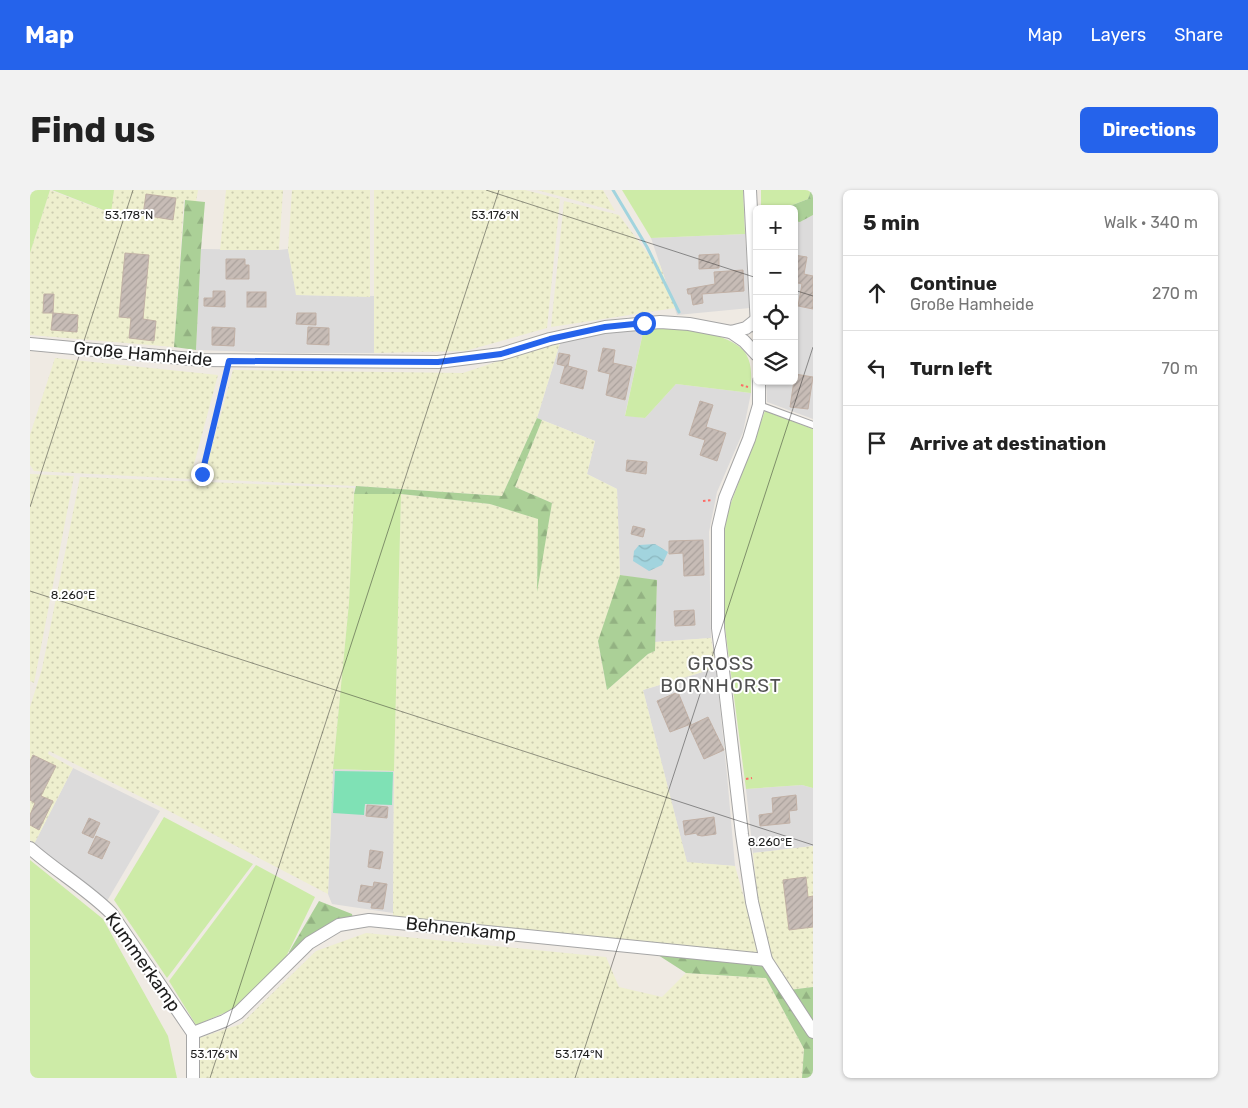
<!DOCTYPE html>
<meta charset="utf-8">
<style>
:root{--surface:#fff;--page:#f2f2f2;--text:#222;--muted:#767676;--line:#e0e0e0;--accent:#2563eb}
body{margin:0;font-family:Rubik,sans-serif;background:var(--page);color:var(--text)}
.controls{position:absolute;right:15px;top:15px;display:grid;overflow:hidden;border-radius:8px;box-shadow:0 1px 4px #0004}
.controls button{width:45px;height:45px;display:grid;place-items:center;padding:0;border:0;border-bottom:1px solid var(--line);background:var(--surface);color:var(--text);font:25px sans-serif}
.stop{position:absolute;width:15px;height:15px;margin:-11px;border:4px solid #2563eb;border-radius:50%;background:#fff}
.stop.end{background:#2563eb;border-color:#fff;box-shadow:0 1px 5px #0008}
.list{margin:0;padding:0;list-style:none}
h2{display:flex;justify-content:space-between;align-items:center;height:65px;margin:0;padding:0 20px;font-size:21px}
h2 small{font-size:16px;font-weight:400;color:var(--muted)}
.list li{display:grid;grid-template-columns:32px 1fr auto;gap:15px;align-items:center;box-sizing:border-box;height:75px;padding:0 20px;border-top:1px solid var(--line)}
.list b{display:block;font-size:19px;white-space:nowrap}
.list p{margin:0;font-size:16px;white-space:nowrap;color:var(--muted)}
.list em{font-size:16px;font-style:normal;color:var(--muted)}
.icon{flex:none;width:28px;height:28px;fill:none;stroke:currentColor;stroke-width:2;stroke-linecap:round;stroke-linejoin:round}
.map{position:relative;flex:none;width:783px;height:888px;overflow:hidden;border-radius:8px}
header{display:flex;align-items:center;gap:30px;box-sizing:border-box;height:70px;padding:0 25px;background:var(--accent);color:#fff}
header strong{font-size:24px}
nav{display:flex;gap:28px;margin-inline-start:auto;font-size:18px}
.intro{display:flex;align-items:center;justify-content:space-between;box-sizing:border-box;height:120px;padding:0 30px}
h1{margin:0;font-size:35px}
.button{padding:12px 22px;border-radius:8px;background:var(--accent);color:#fff;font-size:18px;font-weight:700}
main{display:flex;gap:30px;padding:0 30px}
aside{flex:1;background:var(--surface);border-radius:8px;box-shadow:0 1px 4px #0004}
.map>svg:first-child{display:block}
</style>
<header>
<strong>Map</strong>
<nav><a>Map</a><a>Layers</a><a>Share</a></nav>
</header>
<div class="intro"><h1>Find us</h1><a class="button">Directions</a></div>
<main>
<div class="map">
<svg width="783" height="888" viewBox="0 0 783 888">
<defs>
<pattern id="farmland-dots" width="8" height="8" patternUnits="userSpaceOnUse" patternTransform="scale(1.25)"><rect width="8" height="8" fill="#eeefce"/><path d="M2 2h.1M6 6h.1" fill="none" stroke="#ccccb0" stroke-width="1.8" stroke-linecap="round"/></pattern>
<pattern id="forest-firs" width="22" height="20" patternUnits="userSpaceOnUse" patternTransform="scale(1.25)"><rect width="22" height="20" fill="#abd097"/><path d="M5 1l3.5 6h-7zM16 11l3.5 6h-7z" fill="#93b282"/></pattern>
<pattern id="water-waves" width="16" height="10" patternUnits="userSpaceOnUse" patternTransform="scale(1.25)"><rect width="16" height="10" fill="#a2d4de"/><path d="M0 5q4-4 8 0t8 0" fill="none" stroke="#8bb6be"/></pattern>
<pattern id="building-hatch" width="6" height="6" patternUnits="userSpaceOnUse" patternTransform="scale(1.25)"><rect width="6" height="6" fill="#c7bcb6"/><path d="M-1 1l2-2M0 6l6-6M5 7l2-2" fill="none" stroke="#aaa19c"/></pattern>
</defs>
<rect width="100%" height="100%" fill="#efeae3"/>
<g fill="#dcdbdb" fill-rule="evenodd">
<polygon points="783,25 783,229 737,212 736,191 764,191 764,31 770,32"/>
<polygon points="715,44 720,118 647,125 621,48"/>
<polygon points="171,59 249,60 258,59 267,105 344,106 344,163 261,163 166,160"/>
<polygon points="614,138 595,225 615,228 646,194 721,203 713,242 687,302 679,342 681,448 625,452 627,391 590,385 587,299 557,284 565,251 507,228 531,150 572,142"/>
<polygon points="686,478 697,585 705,676 657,673 613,500"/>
<polygon points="43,578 130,621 77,711 27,675 4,654"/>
<path d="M303,579l61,2 -1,142 -61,-9 -4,-10zM305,581l57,33h-27l-1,11z"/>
<polygon points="772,595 783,598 783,656 723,663 716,599"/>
</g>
<g fill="url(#farmland-dots)">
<polygon points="20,0 80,23 84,0 168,0 166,12 154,10 144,157 0,145 0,63"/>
<polygon points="196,0 253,0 249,60 190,60"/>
<polygon points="262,0 340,0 340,107 266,105 258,59"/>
<polygon points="344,0 495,0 530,9 517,138 435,161 344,163"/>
<polygon points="507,0 573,0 585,21"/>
<polygon points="534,11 589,25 618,64 630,75 645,118 521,137"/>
<polygon points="531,150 507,228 472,306 326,296 173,289 203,180 433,183"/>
<polygon points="25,168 188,185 160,289 4,281 0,275 0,245"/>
<polygon points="512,230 565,251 557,284 587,299 590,385 568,452 577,500 618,464 625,461 625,452 681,448 686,478 613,500 657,672 705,676 730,764 363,728 364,581 371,304 460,314 509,329 507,397 522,313 485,297"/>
<polygon points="0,284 44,286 4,493 0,491"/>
<polygon points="50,287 324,298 319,413 303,579 298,704 137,620 19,561 18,564 43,578 4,654 0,650 0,517 12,479"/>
<polygon points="783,656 783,797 759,800 741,766 728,713 723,663"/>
<polygon points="336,743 576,767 589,797 632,807 656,783 736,788 774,859 772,888 169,888 169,848 211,834 286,761"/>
</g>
<g fill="#cdeba7">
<polygon points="0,0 20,0 0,63"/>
<polygon points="22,0 84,0 81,23"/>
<polygon points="592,0 713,0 715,44 621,48"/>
<polygon points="731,0 781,0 778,9 752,19 731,19"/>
<path d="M655,136c16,5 53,13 61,28 7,12 5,26 5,39l-75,-9 -31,34 -20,-2 19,-88z"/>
<polygon points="735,221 783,239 783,598 772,595 716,599 694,430 694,332"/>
<polygon points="324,304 371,304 364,581 303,579 319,413"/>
<polygon points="134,627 223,674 137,788 84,710"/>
<polygon points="0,670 73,729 138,846 147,888 0,888"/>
<polygon points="226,675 285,707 256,767 206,818 166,835 139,791"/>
</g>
<g fill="url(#forest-firs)">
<polygon points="781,0 783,0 783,25 770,32 764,31 764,19 752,19 778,9"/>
<polygon points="155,10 175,12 171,59 166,160 144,157"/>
<polygon points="507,228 512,230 485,297 522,313 507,402 508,329 460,314 371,304 324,304 326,296 472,306"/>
<polygon points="590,385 627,390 625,461 618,464 577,500 568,451"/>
<polygon points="289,711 322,724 323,729 303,731 278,750 262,766 259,762"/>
<polygon points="628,765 733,772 783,848 783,888 772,888 774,859 736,788 656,783"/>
<polygon points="783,797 783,836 759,800"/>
</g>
<polygon fill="#7fe1b5" points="305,581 363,582 362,615 335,614 334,625 303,623"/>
<polygon fill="url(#water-waves)" points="625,354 638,362 632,375 619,381 603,371 604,361 609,355"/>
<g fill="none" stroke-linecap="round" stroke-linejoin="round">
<polyline stroke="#a2d4de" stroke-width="3" points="583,0 617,57 649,122"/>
</g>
<g fill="url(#building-hatch)" stroke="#c1b0a5">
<polygon points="116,4 146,8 143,30 113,25"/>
<polygon points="95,63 119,65 113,129 126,131 124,151 99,148 101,128 89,127"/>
<polygon points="689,64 689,78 669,79 669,65"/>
<polygon points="764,65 777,67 774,84 783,86 783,119 768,116 772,94 764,92"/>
<polygon points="196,69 215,69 215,75 219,75 219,89 196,89"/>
<polygon points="713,80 714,101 672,104 673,113 663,115 661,104 658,104 657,99 685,94 684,82"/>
<polygon points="183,101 195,101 195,117 174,116 174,108 183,108"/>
<rect x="217" y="102" width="19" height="15"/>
<polygon points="14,104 24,104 23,123 13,123"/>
<polygon points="23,123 48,125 47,142 21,140"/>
<polygon points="267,123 286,123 286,135 266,134"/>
<polygon points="182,137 205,138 204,156 182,155"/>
<polygon points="278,137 299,138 299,155 277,154"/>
<polygon points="573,158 585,160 583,173 602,177 595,210 576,205 580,184 568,181"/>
<polygon points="529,163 540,165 538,176 557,181 553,199 530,193 535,176 527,174"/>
<polygon points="765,184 783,187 778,219 760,217"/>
<polygon points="670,211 683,215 676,237 696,243 687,271 670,265 675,250 659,245"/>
<polygon points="597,270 617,272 616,284 596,281"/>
<polygon points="603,336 615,339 613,347 601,344"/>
<polygon points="673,350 674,385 654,386 653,363 639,364 639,351"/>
<polygon points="664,420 665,435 645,436 644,421"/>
<polygon points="648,502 661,534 640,542 627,511"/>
<polygon points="678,527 694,560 674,569 659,536"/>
<polygon points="3,565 26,576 11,606 23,611 9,640 0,635 0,625 5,613 0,610 0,571"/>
<polygon points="766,605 767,620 759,621 760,633 730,636 729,625 743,623 742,608"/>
<polygon points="337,615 358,617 357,628 336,626"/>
<polygon points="684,627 686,644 672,646 667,645 667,643 655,645 653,631"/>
<polygon points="59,628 70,633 63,648 52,643"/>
<polygon points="66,646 80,652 72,669 58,663"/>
<polygon points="340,660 353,662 350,679 338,677"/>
<polygon points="776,687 778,707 783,706 783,737 759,740 753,690"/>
<polygon points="344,692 357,694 353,719 341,718 342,713 328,711 331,695 343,697"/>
</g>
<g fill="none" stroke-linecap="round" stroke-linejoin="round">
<defs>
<polyline id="service" points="729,215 783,235"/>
<g id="minor">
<polyline points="720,0 727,137"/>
<polyline points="701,142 714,151 727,165"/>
<polyline points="0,154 172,170 408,172 471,164 520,149 575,137 630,132 659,134 701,142 716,138 726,130"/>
<polyline points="729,191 729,215 719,249 695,308 688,338 688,438 712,644 722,712 736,770 783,842"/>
<path d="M0,658c26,23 57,41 81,65l82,120v45"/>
<polyline points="163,843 194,831 208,823 279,753 309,735 339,730 736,770"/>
</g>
</defs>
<use href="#service" stroke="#a5a5a5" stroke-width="8"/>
<use href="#minor" stroke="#a5a5a5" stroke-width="14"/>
<g stroke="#fd6c66" stroke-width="2" stroke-dasharray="2.5 2.5" stroke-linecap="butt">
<polyline points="711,195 718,197"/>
<polyline points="172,284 197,180"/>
<polyline points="673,311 682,310"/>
<polyline points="716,589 722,588"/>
</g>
<use href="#service" stroke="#fff" stroke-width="6"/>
<use href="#minor" stroke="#fff" stroke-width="12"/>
</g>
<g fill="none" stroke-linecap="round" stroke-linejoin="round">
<polyline stroke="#2563eb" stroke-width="6" points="172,284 199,171 408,172 471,164 520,149 575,137 614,133"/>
</g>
<path fill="none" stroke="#1e1e1e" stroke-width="1" stroke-opacity="0.45" d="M456,0l271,88M764,100l19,6M0,317l103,-317M0,401l783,254M180,888l289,-888M545,888l238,-731"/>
<g text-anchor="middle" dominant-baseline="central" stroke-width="4" stroke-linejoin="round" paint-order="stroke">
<g font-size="18" fill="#1e1e1e" stroke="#fff">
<text transform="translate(113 164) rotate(5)">Große Hamheide</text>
<text transform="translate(431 739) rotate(6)">Behnenkamp</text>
<text transform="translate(113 772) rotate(55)">Kummerkamp</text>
</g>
<g font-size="19" letter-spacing="1" fill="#515151" stroke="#fff">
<text x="691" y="473">GROSS<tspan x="691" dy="22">BORNHORST</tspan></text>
</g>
</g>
<g font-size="12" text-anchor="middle" fill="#1e1e1e" stroke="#fff" stroke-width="4" stroke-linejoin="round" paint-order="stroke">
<text x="99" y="29">53.178°N</text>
<text x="465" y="29">53.176°N</text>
<text x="43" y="409">8.260°E</text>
<text x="740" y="656">8.260°E</text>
<text x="184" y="868">53.176°N</text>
<text x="549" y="868">53.174°N</text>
</g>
</svg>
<div class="controls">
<button>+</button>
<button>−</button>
<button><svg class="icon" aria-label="locate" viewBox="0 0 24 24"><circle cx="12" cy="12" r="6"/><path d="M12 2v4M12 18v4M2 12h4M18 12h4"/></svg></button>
<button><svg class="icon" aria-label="layers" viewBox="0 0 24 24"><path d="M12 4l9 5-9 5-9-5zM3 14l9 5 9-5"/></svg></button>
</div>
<div class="stop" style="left:614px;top:133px"></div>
<div class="stop end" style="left:172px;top:284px"></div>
</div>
<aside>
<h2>5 min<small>Walk · 340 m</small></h2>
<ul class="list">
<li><svg class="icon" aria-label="ahead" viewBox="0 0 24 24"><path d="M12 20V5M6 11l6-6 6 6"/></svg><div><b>Continue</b><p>Große Hamheide</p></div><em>270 m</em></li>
<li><svg class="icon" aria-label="left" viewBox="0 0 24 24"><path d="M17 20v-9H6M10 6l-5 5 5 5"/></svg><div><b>Turn left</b></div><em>70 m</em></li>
<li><svg class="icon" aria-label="arrive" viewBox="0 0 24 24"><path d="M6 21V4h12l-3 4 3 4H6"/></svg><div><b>Arrive at destination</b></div></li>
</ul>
</aside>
</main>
